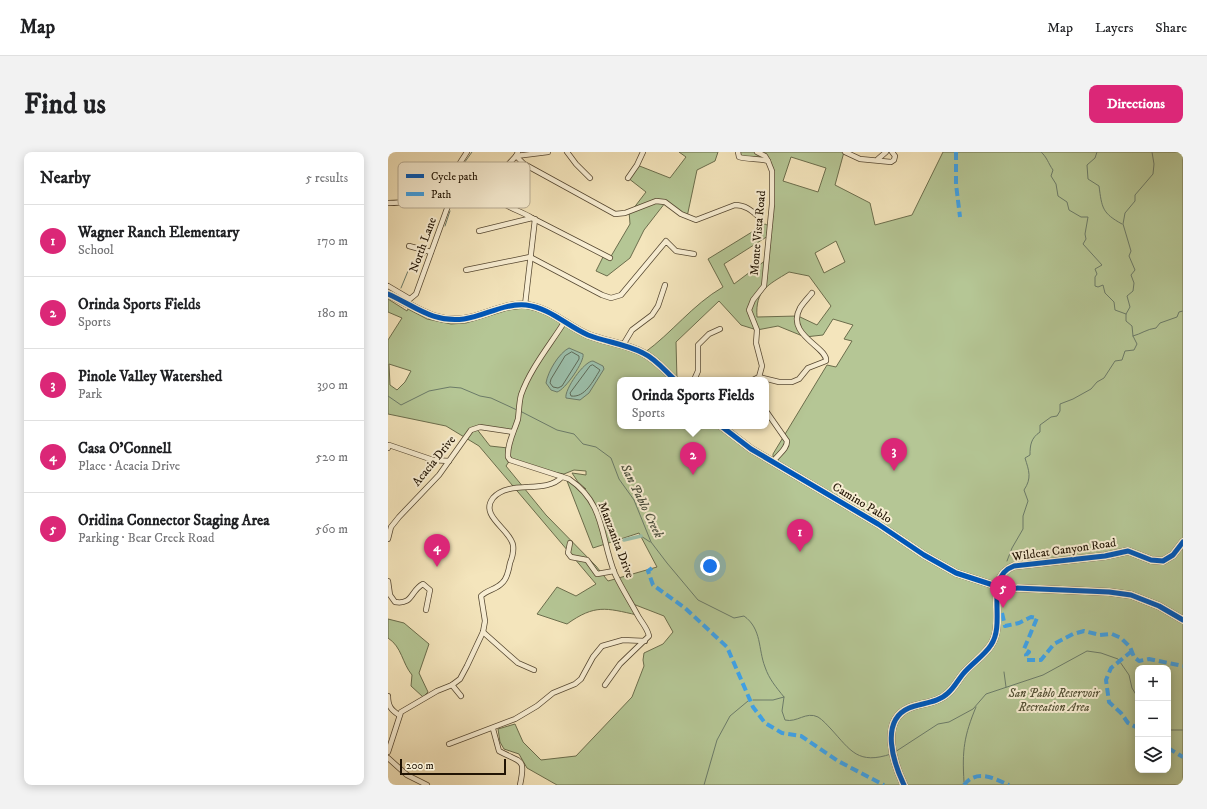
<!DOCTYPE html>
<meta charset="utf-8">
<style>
:root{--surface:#fff;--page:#f2f2f2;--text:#202124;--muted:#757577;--line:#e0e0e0;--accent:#db2777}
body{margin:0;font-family:"IM FELL DW Pica",serif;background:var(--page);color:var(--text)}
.controls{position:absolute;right:12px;bottom:12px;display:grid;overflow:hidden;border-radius:8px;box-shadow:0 2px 10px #0003}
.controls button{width:36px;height:36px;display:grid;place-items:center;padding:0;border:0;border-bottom:1px solid var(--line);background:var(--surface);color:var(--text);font:20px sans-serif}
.scale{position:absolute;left:12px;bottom:10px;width:106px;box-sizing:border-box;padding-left:4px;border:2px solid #211404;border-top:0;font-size:11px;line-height:14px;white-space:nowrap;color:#211404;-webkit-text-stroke:3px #f8eed3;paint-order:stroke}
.you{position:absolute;left:322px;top:414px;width:14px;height:14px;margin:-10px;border:3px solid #fff;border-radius:50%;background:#1a73e8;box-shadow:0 0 0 6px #1a73e833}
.badge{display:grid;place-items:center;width:26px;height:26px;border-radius:50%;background:var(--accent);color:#fff;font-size:13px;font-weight:700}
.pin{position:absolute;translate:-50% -33px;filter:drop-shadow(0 1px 2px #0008)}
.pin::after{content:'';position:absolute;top:21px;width:14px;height:12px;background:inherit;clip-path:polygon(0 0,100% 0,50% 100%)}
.popup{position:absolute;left:229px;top:225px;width:152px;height:52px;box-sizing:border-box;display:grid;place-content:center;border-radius:8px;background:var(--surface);filter:drop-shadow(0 1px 3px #0005);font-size:13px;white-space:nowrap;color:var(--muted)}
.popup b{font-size:15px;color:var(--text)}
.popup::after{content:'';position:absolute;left:50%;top:100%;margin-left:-8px;border:8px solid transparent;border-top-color:var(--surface)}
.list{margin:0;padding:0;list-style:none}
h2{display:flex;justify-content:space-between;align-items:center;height:52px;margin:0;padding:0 16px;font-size:17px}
h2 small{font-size:13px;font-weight:400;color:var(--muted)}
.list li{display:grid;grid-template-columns:26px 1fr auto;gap:12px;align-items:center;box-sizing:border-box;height:72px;padding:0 16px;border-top:1px solid var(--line)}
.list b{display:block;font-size:15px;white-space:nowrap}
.list p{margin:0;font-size:13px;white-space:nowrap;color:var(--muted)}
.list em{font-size:13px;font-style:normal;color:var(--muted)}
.icon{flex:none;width:22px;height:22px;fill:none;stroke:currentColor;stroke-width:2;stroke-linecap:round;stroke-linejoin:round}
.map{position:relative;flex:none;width:795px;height:633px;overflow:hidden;border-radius:8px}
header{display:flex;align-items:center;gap:24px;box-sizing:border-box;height:56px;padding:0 20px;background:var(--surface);border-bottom:1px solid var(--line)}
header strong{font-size:19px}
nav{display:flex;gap:22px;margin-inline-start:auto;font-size:14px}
.intro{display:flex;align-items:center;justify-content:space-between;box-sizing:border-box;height:96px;padding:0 24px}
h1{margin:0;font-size:28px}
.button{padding:10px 18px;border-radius:8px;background:var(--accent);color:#fff;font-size:14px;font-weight:700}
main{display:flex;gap:24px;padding:0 24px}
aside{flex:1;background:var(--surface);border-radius:8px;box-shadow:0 2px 10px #0003}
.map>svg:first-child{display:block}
</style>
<header>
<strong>Map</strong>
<nav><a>Map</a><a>Layers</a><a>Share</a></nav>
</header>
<div class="intro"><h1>Find us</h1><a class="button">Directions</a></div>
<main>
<aside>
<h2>Nearby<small>5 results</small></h2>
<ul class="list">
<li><span class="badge">1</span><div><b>Wagner Ranch Elementary</b><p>School</p></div><em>170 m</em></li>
<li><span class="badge">2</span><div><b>Orinda Sports Fields</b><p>Sports</p></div><em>180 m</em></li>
<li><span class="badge">3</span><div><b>Pinole Valley Watershed</b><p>Park</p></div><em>390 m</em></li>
<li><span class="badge">4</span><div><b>Casa O'Connell</b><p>Place · Acacia Drive</p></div><em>520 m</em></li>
<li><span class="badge">5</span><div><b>Oridina Connector Staging Area</b><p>Parking · Bear Creek Road</p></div><em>560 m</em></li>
</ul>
</aside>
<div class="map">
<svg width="795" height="633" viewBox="0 0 795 633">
<rect width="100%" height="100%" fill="#f4e5bc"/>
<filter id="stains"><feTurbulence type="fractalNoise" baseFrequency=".005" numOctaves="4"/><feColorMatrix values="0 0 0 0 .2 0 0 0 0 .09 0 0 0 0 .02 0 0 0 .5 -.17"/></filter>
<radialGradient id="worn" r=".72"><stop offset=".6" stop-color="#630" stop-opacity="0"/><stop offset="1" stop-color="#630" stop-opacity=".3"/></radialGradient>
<g fill="#b5c695" stroke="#6b6d4c" fill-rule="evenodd">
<polygon points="291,0 330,0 327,9 309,18 299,65 277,51 256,78 242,106 219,124 208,119 216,103 222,106 242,72 241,59 245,57 258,40 240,26 249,13 282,26 298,5"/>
<path d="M350,0h106l-9,33 35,18 5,22 37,-10 31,-63h240v633h-626l-30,-17 -8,-14 -15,-5 -4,-7 -2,-13 17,-5 8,18 18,18 35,-4 56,-59 12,-31 -1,-6 1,-7 19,-9 10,-12 -9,-16 -31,-12 4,11c-31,-7 -42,-11 -70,9l-30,-10 20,-27 19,9 20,-12 -117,-138 -33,-20 -58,-12v-74l14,-22 -14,-6v-13l19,12 1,-2 19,10 24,5 15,-1 42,-13 17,-2 19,5 36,17 64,23c28,-20 48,-48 79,-66l-15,-28 57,-35 4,2 3,-55 -3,-10 -30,-4zM403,5l35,11 -8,24 -35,-11zM380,84l-2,24 -32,24 -10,-20zM448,89l9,21 -21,11 -9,-20zM401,120l20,4 22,30 -14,19 -19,-9 -41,1c-2,-27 11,-32 32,-45zM331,149l22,24 16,5 21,-4 27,11 18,-2 10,-16 20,6 -9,14 8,2 -16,26 -9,-2 -54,89v7l-52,-35h-101v-46h57l-1,-38zM1,212l22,7 -6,11 -8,8 -7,-5zM88,276l37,4 -5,16 -18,-2zM122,308l28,9 26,5 10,-4 12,1v4l-14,-2 6,9 8,7 -19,-8 26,67 46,-15 18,34 -49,14 -12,-15 -50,-51 -40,-49zM750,516h30v102h-30z"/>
<path d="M0,467l16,4 25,21 -10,29 9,19 -5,5 -12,-11 1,-11c-10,-12 -10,-28 -24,-37z"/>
</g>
<g fill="#9cc0ac" stroke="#6b7b69">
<path d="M181,196l14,6c2,7 -18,36 -26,38l-6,-2 -5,-7c2,-12 13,-30 23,-35z"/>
<path d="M205,209l10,5 1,3 -15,24 -9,7 -14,-2c-2,-8 18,-37 27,-37z"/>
</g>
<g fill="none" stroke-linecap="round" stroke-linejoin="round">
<g stroke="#5e6a58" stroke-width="1">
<polygon points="184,200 191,204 191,207 174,234 170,236 165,235 162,231 163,227 177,204"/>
<path d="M205,213l7,5c-7,11 -15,28 -29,26l-1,-3 20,-27z"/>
</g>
<g stroke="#6b7b69" stroke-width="1">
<path d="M653,0c6,5 7,11 12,18l-2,6 5,8 2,12 9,6 2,8 12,7h7l-3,17 1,5 -3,5 19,21 -7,4 2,5 -2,3v9l3,1 5,-2 2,8 9,9 1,8 11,4"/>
<path d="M709,0l-2,6 -8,7 1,14 11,7c3,22 3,27 23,38"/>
<polyline points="74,14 84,0"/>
<polyline points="57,74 62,59"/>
<polyline points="13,136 20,119 37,103"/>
<path d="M745,184c8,-2 14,-7 23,-8l4,-5 17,-6 2,-5 4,-1"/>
<polyline points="0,244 13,253 41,239 62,235 73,236 92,244 103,246 129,258"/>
<path d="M132,259l37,19 17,4 9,10 13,3 15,11 8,21 15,21 17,42 16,21 31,37 36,18 10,-2c18,13 14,33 21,51 4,12 11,20 19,30l-2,14 3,9c12,3 21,-9 33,-3 5,3 9,8 13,12 20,22 27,36 60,25"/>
<polyline points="253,384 262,390"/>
<path d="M619,409l5,-13 11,-19v-13l5,-15 -4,-11c8,-12 5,-19 1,-32l5,-3c0,-10 1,-17 10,-23v-7l11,-8 6,-1 3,-5v-7l13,-5 18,-10 6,-7 7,-4 11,-17 7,-1 3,-9 9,-1 3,-6 -4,-8 -1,-10 -6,-5v-7l4,-7 -3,-11 6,-5 1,-8 -3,-8 4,-5 -6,-14 2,-5 -8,-27 2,-11 10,-12v-6l18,-21 1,-10 -2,-12"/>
<polyline points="616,520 618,535"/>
<polyline points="365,548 385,548 396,545"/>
<polyline points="780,578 795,578"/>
<polyline points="507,600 550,572 561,570 585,557 598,542 655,523 699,499 713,501 730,507 741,523 744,536 750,546"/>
<path d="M576,630c-2,-32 0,-46 12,-75"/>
<polyline points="316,633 329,588 342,564 360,549"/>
</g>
<polyline stroke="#9cc0ac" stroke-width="3.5" points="236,388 253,384"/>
<defs>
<g id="street">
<path d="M130,0l-2,4 8,8 91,50 10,-1 31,-12 9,1 16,12 15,6 39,-15c10,0 16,5 24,12"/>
<polyline points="179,0 188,12 202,26"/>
<path d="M350,0l1,5c10,3 20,1 29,4l4,10v33l-8,82 -11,14 -4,10 8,20 -1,13 6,23 -3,11 -6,3"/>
<polyline points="369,0 377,4 380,9"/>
<polyline points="457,0 472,7 503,10 506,8 507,4 504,0"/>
<polyline points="490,7 498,0"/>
<polyline points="240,26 249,13 255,0"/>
<path d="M0,51c12,0 26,-1 36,-8 11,-6 18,-22 33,-22"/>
<path d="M144,66c-12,-8 -33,-12 -40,-26l3,-13 21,-23 32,-4"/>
<polyline points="91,79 144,66 222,106"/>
<polyline points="21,94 43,100"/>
<polyline points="78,118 142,105 214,143 223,146 233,143 278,89 288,99 306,102"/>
<polyline points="0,134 22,147 28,142 69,29 70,14 79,0"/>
<polyline points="137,153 147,67"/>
<path d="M177,169c-15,24 -35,48 -44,74 -2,8 -2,16 -3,24 -4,13 -11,25 -10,38l2,3 59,19c37,25 31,59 46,95 6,13 15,27 22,40 4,8 10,13 12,22l-29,28 -15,21"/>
<polyline points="235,193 244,178 264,163 270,154 277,133"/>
<path d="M371,225l20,5h13l7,-3 9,-11 18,-7c2,-14 -41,-26 -26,-53 3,-5 8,-10 12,-15"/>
<polyline points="306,228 310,219 310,193 321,182 332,177"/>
<path d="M378,259l21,30c0,9 -9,13 -14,21"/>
<polyline points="0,296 1,293 45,308 61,309"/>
<polyline points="0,387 3,375 11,365 51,323 83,278 92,275 125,280"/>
<polyline points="182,391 180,401 183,405 199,408 209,422 226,419"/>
<path d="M0,429l2,14 5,7c18,3 15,-11 28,-18l7,6 -4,20"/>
<polyline points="95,480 130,511 146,518"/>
<polyline points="64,533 73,544"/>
<path d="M0,544c0,10 3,14 11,19"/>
<path d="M105,577l6,22c22,12 27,6 21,34"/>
<polyline points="61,592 127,567 149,554 165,541 187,532 193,527 205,505 214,494 235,488 257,489"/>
<path d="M0,600l13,-40 36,-21 15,-6 8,-6 7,-13 16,-34 2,-11 -4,-25c6,-6 16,-7 21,-13 5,-4 7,-14 8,-20 2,-5 4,-12 3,-18 -3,-16 -34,-29 -20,-47 17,-19 52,-3 69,-21"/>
<polyline points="0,606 19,623 39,633"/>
</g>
<path id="secondary" d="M516,633c-10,-21 -25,-64 5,-77 12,-5 29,-5 39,-15 6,-5 10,-13 15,-19 8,-10 21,-18 28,-29 16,-23 -8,-68 23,-79l91,-10 23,-5 23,9 12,1 10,-6 10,-13"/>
<g id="primary">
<path d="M0,142c27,12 44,29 76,25 21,-3 40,-16 62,-14 24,3 41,21 62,30 18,7 38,9 55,18 13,6 22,18 32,27"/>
<polyline points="333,274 363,297 490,372 536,403 568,421 605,433 626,436 721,440 743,443 771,454 795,468"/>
</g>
</defs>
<use href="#street" stroke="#564832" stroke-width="6"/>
<use href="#secondary" stroke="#211404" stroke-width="8"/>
<use href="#primary" stroke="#211404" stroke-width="8"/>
<use href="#street" stroke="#f8eed3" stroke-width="4.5"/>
<use href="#secondary" stroke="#f8eed3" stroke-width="6"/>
<use href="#primary" stroke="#eac27e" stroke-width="7"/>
<g stroke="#3ea2e9" stroke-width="4" stroke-dasharray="8 4" stroke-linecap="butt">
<polyline points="568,0 568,32 572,65"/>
<polyline points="264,416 260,419 265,433 297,456 339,495 365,555 377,571 394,581 413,584 450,609 496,633"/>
<polyline points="614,461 617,474 631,471 643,465 649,466 636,497 641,500 638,503 639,508 653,508 666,492 685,482 696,479 712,483 724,482 733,486 742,495 746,505 751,509 761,507 795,514"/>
<polyline points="744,499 723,516 718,528 721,550 733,561 740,571 750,576"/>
<polyline points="780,596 795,605"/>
<path d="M576,633c12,-16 30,-7 45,0"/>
</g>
<defs>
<g id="cycleway">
<path d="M0,142c27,12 44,29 76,25 21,-3 40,-16 62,-14 24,3 41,21 62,30 18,7 38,9 55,18 13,6 22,18 32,27"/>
<polyline points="333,274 363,297 490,372 536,403 568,421 605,433 626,436 721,440 743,443 771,454 795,468"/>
<path d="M516,633c-10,-21 -25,-64 5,-77 12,-5 29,-5 39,-15 6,-5 10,-13 15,-19 8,-10 21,-18 28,-29 16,-23 -8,-68 23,-79l91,-10 23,-5 23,9 12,1 10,-6 10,-13"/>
</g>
</defs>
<use href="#cycleway" stroke="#f8eed3" stroke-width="8"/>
<use href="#cycleway" stroke="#0057b8" stroke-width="5"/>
</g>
<g text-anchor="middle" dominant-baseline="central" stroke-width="4" stroke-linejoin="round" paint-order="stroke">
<g font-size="12" fill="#211404" stroke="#f8eed3">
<text transform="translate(370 81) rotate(-85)">Monte Vista Road</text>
<text transform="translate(35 93) rotate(-70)">North Lane</text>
<text transform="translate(46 309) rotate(-51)">Acacia Drive</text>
<text transform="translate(474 351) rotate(31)">Camino Pablo</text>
<text transform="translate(228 388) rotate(69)">Manzanita Drive</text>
<text transform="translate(676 398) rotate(-8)">Wildcat Canyon Road</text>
</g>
<g font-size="12" font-style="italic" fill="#555237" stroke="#f8eed3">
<text x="666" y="541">San Pablo Reservoir<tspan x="666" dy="14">Recreation Area</tspan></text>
</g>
<g font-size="13" font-style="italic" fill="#4c503f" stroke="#f8eed3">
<text transform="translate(254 349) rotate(64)">San Pablo Creek</text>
</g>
</g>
<rect x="10" y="10" width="132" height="46" rx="6" fill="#f8eed3" stroke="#b8ad95" stroke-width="1"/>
<rect x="18" y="22" width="18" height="4" fill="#0057b8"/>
<rect x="18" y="40" width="18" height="4" fill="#3ea2e9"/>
<g font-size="11" fill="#211404">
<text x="43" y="28">Cycle path</text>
<text x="43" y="46">Path</text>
</g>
<rect width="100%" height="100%" filter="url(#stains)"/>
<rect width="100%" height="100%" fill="url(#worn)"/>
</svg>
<div class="controls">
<button>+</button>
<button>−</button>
<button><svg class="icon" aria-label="layers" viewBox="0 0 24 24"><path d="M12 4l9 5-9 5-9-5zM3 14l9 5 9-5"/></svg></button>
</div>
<div class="scale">200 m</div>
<div class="you"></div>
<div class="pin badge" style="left:412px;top:400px">1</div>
<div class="pin badge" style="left:305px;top:323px">2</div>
<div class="popup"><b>Orinda Sports Fields</b>Sports</div>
<div class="pin badge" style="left:506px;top:319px">3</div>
<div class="pin badge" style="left:49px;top:415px">4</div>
<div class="pin badge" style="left:615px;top:456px">5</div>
</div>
</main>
